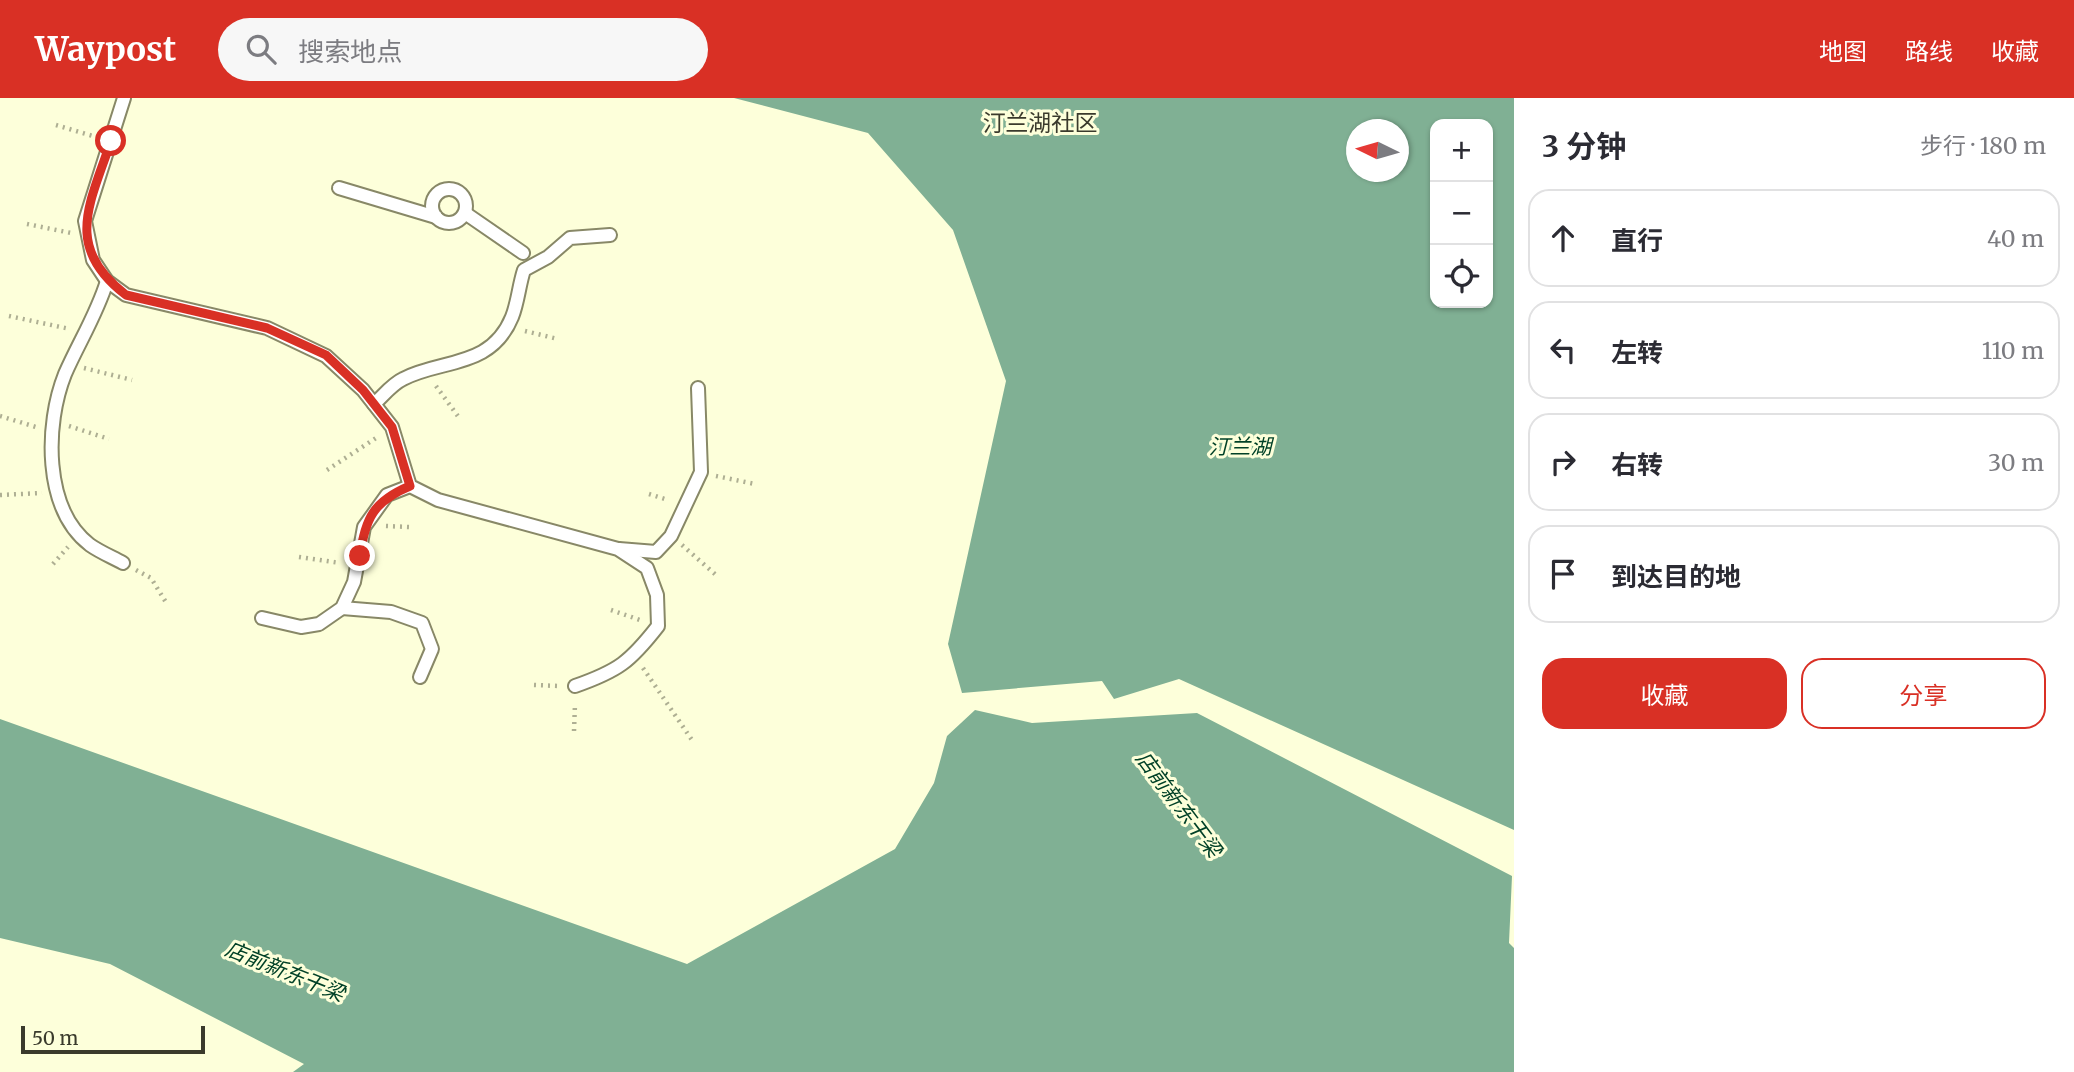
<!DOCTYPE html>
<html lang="zh">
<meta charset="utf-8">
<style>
:root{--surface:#fff;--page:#f7f7f7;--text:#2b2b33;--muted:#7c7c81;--line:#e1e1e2;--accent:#d93025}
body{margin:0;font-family:Merriweather,"Noto Sans SC",serif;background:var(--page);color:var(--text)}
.controls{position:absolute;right:21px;top:21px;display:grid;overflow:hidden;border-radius:14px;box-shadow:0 2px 5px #0004}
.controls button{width:63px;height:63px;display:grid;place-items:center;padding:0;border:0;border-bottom:2px solid var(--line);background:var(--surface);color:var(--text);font:35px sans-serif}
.compass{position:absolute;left:1346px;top:21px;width:63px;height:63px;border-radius:50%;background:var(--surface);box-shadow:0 2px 5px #0004;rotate:275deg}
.scale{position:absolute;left:21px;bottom:18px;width:184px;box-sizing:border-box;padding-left:7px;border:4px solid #3a3a2c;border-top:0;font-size:19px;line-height:24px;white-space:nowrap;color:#3a3a2c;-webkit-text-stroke:5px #fdffda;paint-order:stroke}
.stop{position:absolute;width:21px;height:21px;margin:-16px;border:5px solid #d93025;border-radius:50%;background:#fff}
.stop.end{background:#d93025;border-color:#fff;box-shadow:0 2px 7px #0008}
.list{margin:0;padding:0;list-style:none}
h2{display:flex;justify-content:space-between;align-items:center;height:91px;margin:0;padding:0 28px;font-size:30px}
h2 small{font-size:23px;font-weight:400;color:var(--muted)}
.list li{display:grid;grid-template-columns:46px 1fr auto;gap:21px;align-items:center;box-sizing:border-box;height:98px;margin:0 14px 14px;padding:0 14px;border:2px solid var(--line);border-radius:21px}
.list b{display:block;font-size:26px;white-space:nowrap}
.list em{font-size:23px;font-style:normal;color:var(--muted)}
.actions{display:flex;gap:14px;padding:21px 28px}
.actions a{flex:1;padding:16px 0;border:2px solid var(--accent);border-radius:21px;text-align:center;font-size:24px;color:var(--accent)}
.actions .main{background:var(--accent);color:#fff}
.icon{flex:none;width:38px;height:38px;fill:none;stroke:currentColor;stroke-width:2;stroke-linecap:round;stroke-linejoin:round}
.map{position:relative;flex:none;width:1514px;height:974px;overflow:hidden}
header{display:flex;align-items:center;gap:42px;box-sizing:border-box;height:98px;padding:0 35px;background:var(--accent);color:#fff}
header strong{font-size:33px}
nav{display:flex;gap:38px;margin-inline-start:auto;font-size:24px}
.search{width:490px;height:63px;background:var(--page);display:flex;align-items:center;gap:18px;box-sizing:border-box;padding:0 24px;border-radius:38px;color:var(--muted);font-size:26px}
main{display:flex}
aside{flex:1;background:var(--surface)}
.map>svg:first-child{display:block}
</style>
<header>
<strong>Waypost</strong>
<div class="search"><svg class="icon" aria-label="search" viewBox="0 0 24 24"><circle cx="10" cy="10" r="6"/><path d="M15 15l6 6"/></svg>搜索地点</div>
<nav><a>地图</a><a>路线</a><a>收藏</a></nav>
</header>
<main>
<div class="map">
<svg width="1514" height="974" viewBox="0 0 1514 974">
<rect width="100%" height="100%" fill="#fdffda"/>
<g fill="#80b094" fill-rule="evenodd">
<path d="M734,0h780v732l-335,-151 -65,20 -12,-18 -140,12 -14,-49 58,-263 -53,-151 -85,-97zM1435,26h53v179h-53zM1356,32h42v42h-42z"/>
<polygon points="975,612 1032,625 1197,615 1512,778 1509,845 1514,850 1514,974 293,974 304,966 110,866 0,840 0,621 687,866 895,751 934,685 947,638"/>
</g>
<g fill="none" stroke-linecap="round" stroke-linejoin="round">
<defs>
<g id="service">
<path d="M124,0l-39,123 8,39 14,21 19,14 141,33 59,28 37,34 29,37 18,59 28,14 180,49 29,19 10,27 1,31c-28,36 -40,45 -83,60"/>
<polyline points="339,90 436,119"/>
<circle cx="449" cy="108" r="17"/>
<polyline points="465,115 523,155"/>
<path d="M107,183c-10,33 -28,61 -42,93 -20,50 -22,135 25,171 10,7 22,12 33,18"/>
<path d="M374,306c9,-8 18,-20 29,-25 37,-20 88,-10 109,-62 6,-15 7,-32 12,-47l24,-13 22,-19 40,-3"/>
<polyline points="619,451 656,454 671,438 701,374 698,290"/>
<polyline points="342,510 391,514 422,525 432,551 420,579"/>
<polyline points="262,520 301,529 319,526 342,510 354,484 364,429 387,397 410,388"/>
</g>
</defs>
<use href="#service" stroke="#888867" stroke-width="16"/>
<g stroke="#aeaf93" stroke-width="4.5" stroke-dasharray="2 5" stroke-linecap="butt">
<polyline points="56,27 93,38"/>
<polyline points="27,126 71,135"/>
<polyline points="9,218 70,231"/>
<polyline points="525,233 558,241"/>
<polyline points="84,270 132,282"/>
<polyline points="436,288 460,321"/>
<polyline points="0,318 36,329"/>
<polyline points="69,328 109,341"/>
<polyline points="327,372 379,338"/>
<polyline points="716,378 755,386"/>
<polyline points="649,396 668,402"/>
<polyline points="0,397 42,395"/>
<polyline points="386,428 409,429"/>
<polyline points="682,447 716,477"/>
<polyline points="299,459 340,465"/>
<polyline points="53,466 68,449"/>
<polyline points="136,472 151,480 167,506"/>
<polyline points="611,512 640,522"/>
<polyline points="643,570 694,645"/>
<polyline points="534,587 559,588"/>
<polyline points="574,633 575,606"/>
</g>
<use href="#service" stroke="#fff" stroke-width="12"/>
</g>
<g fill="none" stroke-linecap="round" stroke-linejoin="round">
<path stroke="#d93025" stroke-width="9" d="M111,43c-21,63 -48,106 15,154l141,33 59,27 37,35 29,37 18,59c-36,15 -45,32 -50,70"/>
</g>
<g text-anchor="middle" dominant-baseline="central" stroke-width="6" stroke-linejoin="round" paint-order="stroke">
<g font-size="21" font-style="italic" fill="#014127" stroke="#fdffda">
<text x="1240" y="348">汀兰湖</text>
<text transform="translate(1179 706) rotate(53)">店前新东干梁</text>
<text transform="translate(285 873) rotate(22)">店前新东干梁</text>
</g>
<g font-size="23" fill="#3a3a2c" stroke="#fdffda">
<text x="1040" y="24">汀兰湖社区</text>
</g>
</g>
</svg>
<div class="controls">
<button>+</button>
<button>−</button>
<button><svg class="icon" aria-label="locate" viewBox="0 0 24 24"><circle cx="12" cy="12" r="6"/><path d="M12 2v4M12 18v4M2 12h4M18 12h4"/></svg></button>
</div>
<svg class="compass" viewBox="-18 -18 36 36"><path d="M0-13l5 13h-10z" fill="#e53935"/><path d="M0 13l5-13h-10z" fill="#7c7c81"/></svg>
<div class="scale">50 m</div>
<div class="stop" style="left:111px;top:43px"></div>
<div class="stop end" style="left:360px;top:458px"></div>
</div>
<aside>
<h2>3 分钟<small>步行 · 180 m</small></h2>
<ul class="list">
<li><svg class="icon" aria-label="ahead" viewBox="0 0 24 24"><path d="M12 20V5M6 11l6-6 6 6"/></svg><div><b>直行</b></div><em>40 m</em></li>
<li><svg class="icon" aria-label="left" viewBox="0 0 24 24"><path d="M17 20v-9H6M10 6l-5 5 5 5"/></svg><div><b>左转</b></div><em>110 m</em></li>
<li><svg class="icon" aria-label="right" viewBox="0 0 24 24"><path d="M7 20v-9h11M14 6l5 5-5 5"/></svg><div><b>右转</b></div><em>30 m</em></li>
<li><svg class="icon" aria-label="arrive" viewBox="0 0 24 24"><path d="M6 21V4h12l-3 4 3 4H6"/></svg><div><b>到达目的地</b></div></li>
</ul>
<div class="actions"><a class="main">收藏</a><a>分享</a></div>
</aside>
</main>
